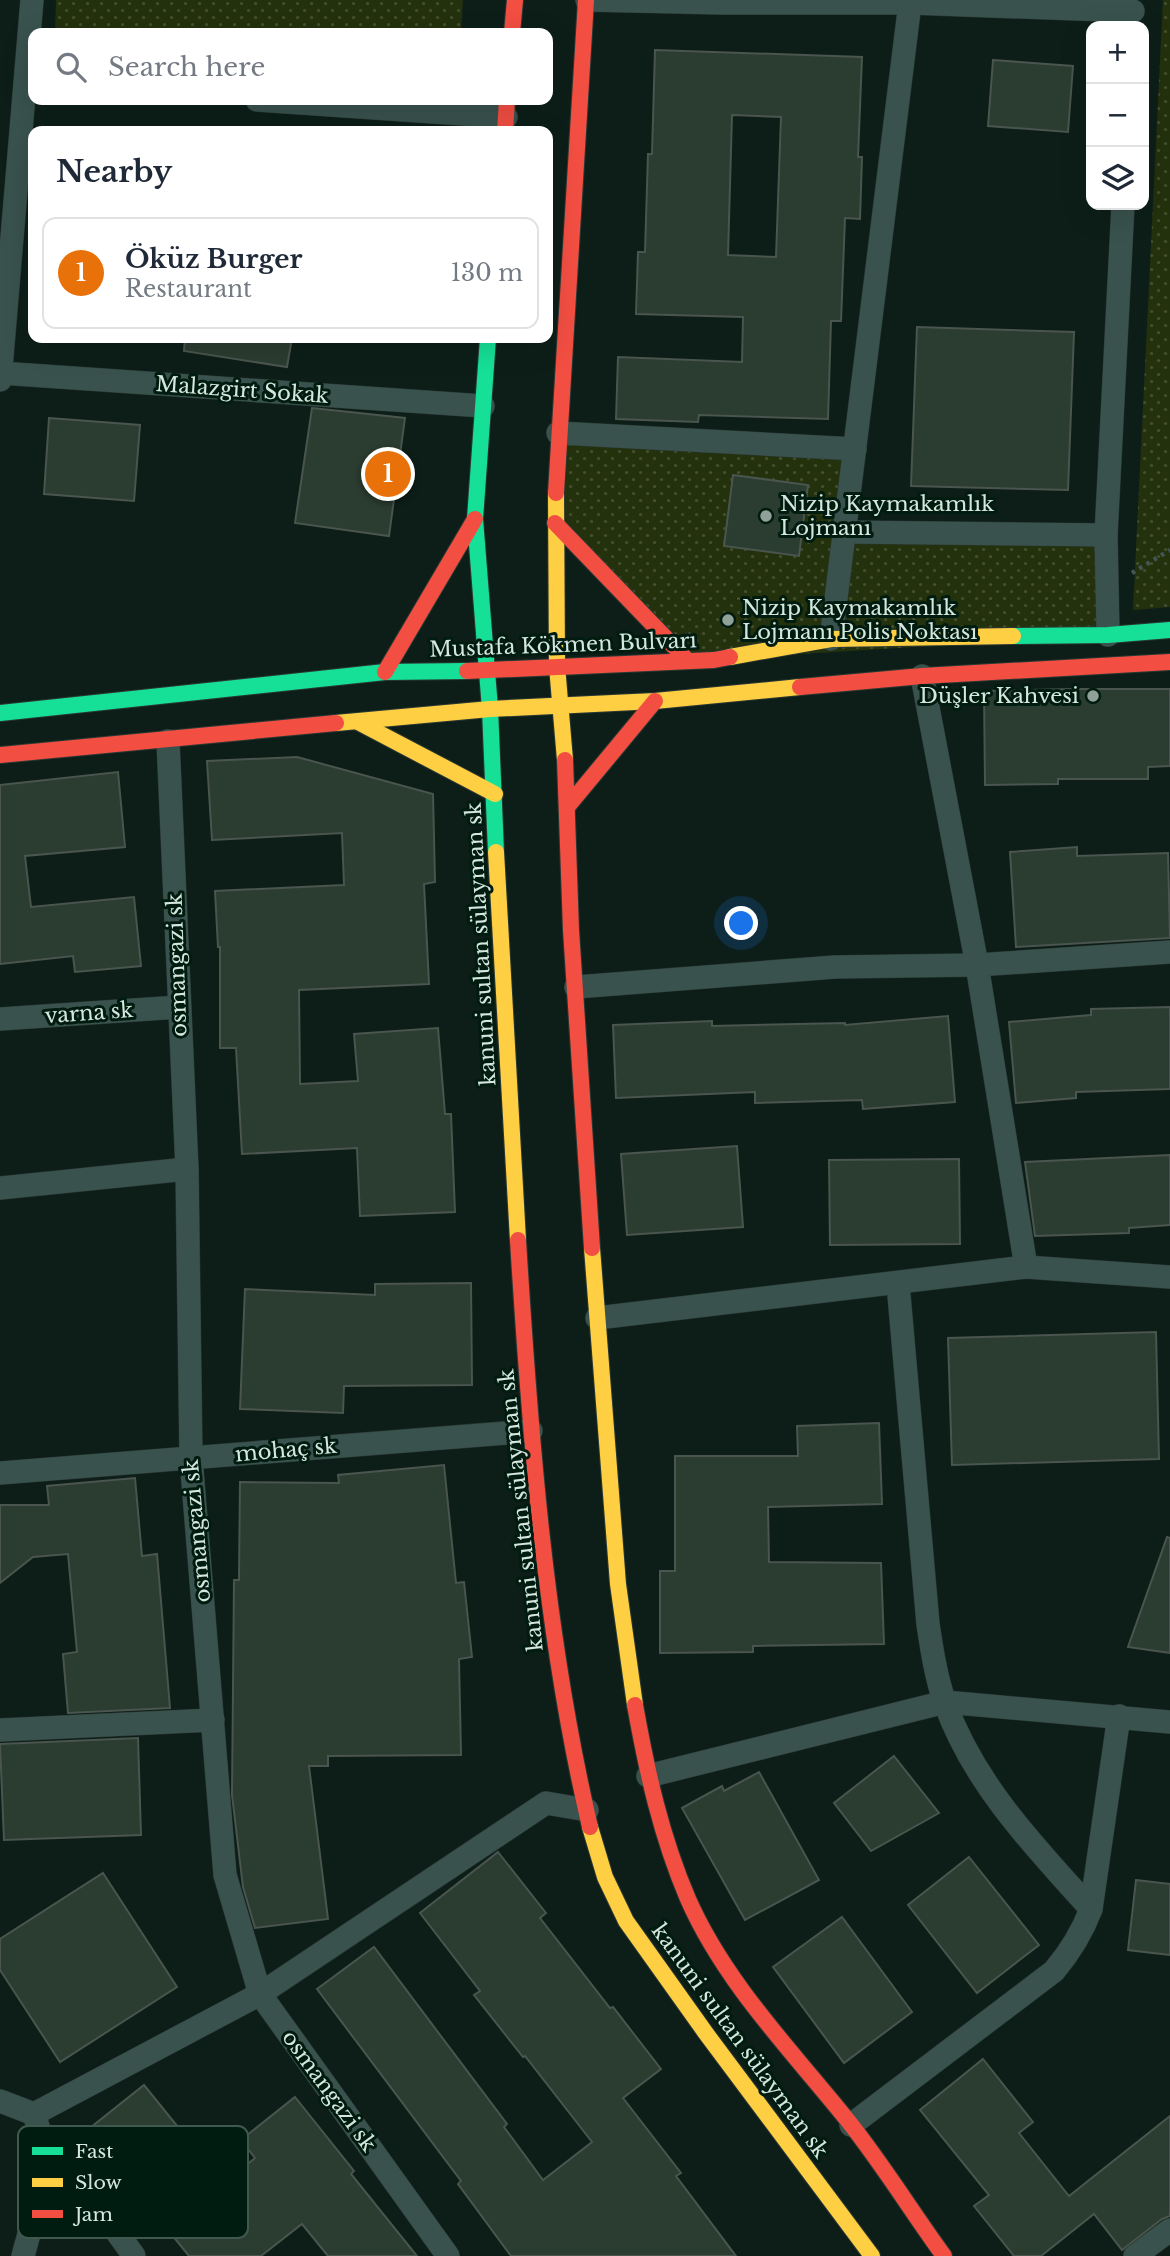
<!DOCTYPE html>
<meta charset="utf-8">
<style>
:root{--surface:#fff;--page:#f2f2f3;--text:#1f2937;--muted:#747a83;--line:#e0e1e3;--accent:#7c3aed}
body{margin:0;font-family:"Libre Baskerville",serif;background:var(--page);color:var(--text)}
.controls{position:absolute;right:21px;top:21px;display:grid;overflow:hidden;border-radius:14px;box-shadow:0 7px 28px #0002}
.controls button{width:63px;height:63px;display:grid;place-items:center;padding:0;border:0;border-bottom:2px solid var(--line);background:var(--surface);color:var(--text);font:35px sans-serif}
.you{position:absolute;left:742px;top:924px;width:24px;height:24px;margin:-18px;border:5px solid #fff;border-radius:50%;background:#1a73e8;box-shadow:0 0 0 10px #1a73e833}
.badge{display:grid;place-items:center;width:46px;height:46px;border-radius:50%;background:var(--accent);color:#fff;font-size:23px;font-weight:700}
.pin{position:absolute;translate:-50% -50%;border:4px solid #fff;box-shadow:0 2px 7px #0006}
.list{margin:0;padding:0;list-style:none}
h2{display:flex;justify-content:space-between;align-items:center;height:91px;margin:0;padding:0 28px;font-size:30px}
h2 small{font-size:23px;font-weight:400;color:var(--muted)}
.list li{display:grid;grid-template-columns:46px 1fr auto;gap:21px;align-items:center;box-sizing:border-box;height:112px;margin:0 14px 14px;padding:0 14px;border:2px solid var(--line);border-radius:14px}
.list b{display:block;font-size:26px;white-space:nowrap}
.list p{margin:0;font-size:23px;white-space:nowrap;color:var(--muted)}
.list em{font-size:23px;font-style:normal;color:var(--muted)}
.icon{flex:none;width:38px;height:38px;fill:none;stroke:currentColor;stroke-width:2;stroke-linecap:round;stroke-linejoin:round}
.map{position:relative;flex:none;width:1170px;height:2256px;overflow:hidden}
.search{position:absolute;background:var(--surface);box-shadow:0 7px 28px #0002;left:28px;top:28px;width:525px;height:77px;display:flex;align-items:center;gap:18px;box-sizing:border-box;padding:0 24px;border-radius:14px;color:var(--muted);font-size:26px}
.panel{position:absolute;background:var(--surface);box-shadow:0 7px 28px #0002;left:28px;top:126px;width:525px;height:217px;border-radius:14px}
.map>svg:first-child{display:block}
</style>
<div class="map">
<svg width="1170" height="2256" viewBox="0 0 1170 2256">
<defs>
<pattern id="park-dots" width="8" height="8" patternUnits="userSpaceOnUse" patternTransform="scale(1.75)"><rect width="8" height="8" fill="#24310d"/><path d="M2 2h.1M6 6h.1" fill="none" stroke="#434f30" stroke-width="1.8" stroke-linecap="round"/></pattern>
</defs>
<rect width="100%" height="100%" fill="#0d1e18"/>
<g fill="url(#park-dots)">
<polygon points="56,0 463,0 461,33 55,33"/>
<polygon points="1163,0 1170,0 1170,607 1133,610"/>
<polygon points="558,433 855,449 844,531 1106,535 1108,635 688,661 555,523"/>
</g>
<g fill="#2b3c30" stroke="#49554e" stroke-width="2" fill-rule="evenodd">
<path d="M655,50l207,7 -4,100h4l-2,62 -15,-1 -4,103h-10l-3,98 -129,-4 -1,7 -82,-3 2,-62 124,5 1,-45 -107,-3 2,-62h7l3,-98h4zM732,115l49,2 -5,140 -48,-2z"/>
<polygon points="993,60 1073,66 1068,132 988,126"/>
<polygon points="917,327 1074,332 1068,490 911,486"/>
<polygon points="185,338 292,338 287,367 184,351"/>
<polygon points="312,408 405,418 389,536 295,523"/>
<polygon points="49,418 140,425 134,501 44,494"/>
<polygon points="733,475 808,485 799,556 724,546"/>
<polygon points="1074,689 1170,689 1170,766 1148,767 1148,779 1058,779 1058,784 985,785 984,691"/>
<polygon points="297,757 433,794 435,882 424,884 429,984 299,990 300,1084 358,1081 354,1034 438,1028 445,1114 451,1114 455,1212 360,1216 357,1148 242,1154 236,1048 220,1048 220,947 218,947 215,891 344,885 342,833 212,840 207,761"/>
<polygon points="118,772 125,847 25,856 31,907 134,897 141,966 75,972 73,956 0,964 0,785"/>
<polygon points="1077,847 1077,856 1168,853 1170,938 1016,947 1010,852"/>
<polygon points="1170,1007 1170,1089 1076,1092 1076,1098 1016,1103 1009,1022 1091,1015 1091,1009"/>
<polygon points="948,1016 955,1102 863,1109 862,1100 755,1103 755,1092 616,1098 613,1025 712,1021 712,1026 845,1023 845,1025"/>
<polygon points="737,1146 743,1227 627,1235 621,1154"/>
<polygon points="1170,1155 1170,1225 1129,1228 1129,1233 1035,1236 1025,1162"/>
<polygon points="959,1159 960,1244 830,1245 829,1160"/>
<polygon points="471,1283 472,1385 344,1386 343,1413 240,1409 245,1289 375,1295 375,1284"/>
<polygon points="1156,1332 1159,1459 952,1465 948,1338"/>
<polygon points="879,1423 882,1504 768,1507 769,1562 881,1563 884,1644 753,1646 753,1652 660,1653 660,1571 675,1571 675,1456 798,1456 797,1426"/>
<polygon points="444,1465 456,1583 464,1582 472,1657 459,1659 461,1755 328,1756 328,1766 309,1766 328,1919 255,1928 243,1887 232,1795 234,1580 239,1580 240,1482 339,1483 338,1475"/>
<polygon points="135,1478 142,1556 157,1554 170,1708 68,1713 63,1654 77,1652 68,1554 33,1557 0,1583 0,1505 49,1505 47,1486"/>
<polygon points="1167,1537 1170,1538 1170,1653 1128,1647"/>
<polygon points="138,1738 141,1835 4,1840 0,1744"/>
<polygon points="894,1756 939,1813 871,1851 834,1803"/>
<polygon points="759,1772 819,1880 745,1920 682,1808 722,1786 724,1791"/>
<polygon points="498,1852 546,1913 540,1918 610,2008 613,2007 661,2069 623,2098 681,2173 676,2176 736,2256 511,2256 458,2184 461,2181 317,1989 374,1947 507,2124 504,2127 543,2180 592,2142 525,2056 523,2057 474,1995 480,1991 420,1913"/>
<polygon points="969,1857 1039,1945 977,1993 908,1905"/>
<polygon points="103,1873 177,1987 60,2062 0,1970 0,1939"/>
<polygon points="1136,1880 1170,1884 1170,1955 1128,1950"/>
<polygon points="842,1917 912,2012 844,2063 773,1967"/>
<polygon points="983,2059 1033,2122 1019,2133 1069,2196 1170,2116 1170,2216 1162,2219 1122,2250 1094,2214 1041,2256 1014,2256 974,2206 989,2195 920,2110"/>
<polygon points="144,2085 195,2148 136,2195 85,2132"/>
<polygon points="295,2097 354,2171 351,2174 417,2256 328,2256 302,2224 261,2256 189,2256 167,2229 255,2158 241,2140"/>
</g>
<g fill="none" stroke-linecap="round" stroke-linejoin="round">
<defs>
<g id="street">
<polyline points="587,0 723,3 910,3 1133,11"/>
<polyline points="257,100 506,117"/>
<polyline points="0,373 483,406"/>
<polyline points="0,380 32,0"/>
<polyline points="558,433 855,449"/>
<polyline points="844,532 1106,535"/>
<polyline points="1108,635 1106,535 1123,205"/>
<polyline points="831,639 910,3"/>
<polyline points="922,676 977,965 1026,1267"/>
<polyline points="168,741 187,1169 191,1458 225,1875 260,1994 448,2256"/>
<polyline points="576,987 835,967 977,965 1170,952"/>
<polyline points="0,1019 179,1007"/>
<polyline points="0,1188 187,1169"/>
<polyline points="597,1318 1026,1267 1170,1277"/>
<polyline points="0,1473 531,1431"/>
<polyline points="0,1730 213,1720"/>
<polyline points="648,1776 945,1702 1170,1722"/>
<polyline points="1091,1909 1119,1716"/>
<polyline points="0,2101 34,2114 260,1994 546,1803 587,1810"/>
<polyline points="34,2114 49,2161 91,2196 134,2256"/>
<path d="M851,2125l203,-154c16,-19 28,-38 37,-62 -57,-63 -117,-125 -146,-206 -9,-26 -13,-52 -17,-79l-30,-340"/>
<polyline points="23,2256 49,2161"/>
<polyline points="1135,2256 1170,2230"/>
</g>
<g id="fast">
<polyline points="488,338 475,519 490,709 496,852"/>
<polyline points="1013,636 1108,635 1170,630"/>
<polyline points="0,713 385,672 467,671"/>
</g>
<g id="slow">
<polyline points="556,493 557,666 565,760"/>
<polyline points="730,657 831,639 1013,636"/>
<polyline points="358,722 495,794"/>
<polyline points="336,723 490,709 655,701 800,687"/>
<polyline points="496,852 518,1240"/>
<polyline points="592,1248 618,1584 635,1705"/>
<polyline points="590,1827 605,1877 626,1921 705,2032 872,2256"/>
</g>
<g id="jam">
<polyline points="512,33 515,0"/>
<polyline points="505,131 507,100"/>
<polyline points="556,493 586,0"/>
<polyline points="555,523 688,661"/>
<polyline points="467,671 714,660 730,657"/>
<polyline points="385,672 475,519"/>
<polyline points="800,687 922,676 1170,662"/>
<polyline points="0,755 336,723"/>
<polyline points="565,760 571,930 592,1248"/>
<polyline points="568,806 655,701"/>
<path d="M518,1240c12,196 27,395 72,587"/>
<path d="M635,1705c12,67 26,131 53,194 37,84 104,152 161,223 34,43 63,90 95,134"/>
</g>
</defs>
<use href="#street" stroke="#2b3833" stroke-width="24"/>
<use href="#fast" stroke="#2b3833" stroke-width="18"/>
<use href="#slow" stroke="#2b3833" stroke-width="18"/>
<use href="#jam" stroke="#2b3833" stroke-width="18"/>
<polyline stroke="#445653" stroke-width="4.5" stroke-dasharray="3.5 5" stroke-linecap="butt" points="1132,573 1170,550"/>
<use href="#street" stroke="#39524d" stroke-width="23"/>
<use href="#fast" stroke="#16e098" stroke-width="16"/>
<use href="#slow" stroke="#ffcf43" stroke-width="16"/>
<use href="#jam" stroke="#f24e42" stroke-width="16"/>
</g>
<g fill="#8fa199" stroke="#001c10" stroke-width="2.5">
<circle cx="766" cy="516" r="7"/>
<circle cx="728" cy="620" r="7"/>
<circle cx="1093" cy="696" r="7"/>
</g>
<g text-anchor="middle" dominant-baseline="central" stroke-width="6" stroke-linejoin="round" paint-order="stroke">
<g font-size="21" fill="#d5e7de" stroke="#001c10">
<text transform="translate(242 390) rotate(4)">Malazgirt Sokak</text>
<text transform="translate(563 645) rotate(-2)">Mustafa Kökmen Bulvarı</text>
<text transform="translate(481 944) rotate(-93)">kanuni sultan sülayman sk</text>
<text transform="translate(177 965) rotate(-92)">osmangazi sk</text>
<text transform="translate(89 1013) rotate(-4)">varna sk</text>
<text transform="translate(286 1450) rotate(-5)">mohaç sk</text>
<text transform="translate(521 1510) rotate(-96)">kanuni sultan sülayman sk</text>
<text transform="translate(197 1531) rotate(-95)">osmangazi sk</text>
<text transform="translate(740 2041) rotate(54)">kanuni sultan sülayman sk</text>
<text transform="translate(329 2091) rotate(54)">osmangazi sk</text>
</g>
<g font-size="21" fill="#d5e7de" stroke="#001c10" text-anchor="start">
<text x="780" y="504">Nizip Kaymakamlık<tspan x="780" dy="24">Lojmanı</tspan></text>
<text x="742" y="608">Nizip Kaymakamlık<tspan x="742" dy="24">Lojmanı Polis Noktası</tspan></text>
<text x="1079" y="696" text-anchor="end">Düşler Kahvesi</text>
</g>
</g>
<rect x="18" y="2126" width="230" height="112" rx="10" fill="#001c10" stroke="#40594e" stroke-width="2"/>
<rect x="32" y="2147" width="31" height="8" fill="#16e098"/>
<rect x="32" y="2178" width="31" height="9" fill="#ffcf43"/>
<rect x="32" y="2210" width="31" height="8" fill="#f24e42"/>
<g font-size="19" fill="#d5e7de">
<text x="75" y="2158">Fast</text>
<text x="75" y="2189">Slow</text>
<text x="75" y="2221">Jam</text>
</g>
</svg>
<div class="controls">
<button>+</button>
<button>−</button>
<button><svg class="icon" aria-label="layers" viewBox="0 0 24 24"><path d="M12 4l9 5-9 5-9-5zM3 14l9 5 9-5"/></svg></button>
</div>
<div class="you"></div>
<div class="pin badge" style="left:388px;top:474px;background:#e8710a">1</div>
<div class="search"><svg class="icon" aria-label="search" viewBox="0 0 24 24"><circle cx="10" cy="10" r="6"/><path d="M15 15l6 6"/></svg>Search here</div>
<section class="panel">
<h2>Nearby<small></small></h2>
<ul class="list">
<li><span class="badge" style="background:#e8710a">1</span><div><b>Öküz Burger</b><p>Restaurant</p></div><em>130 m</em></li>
</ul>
</section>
</div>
